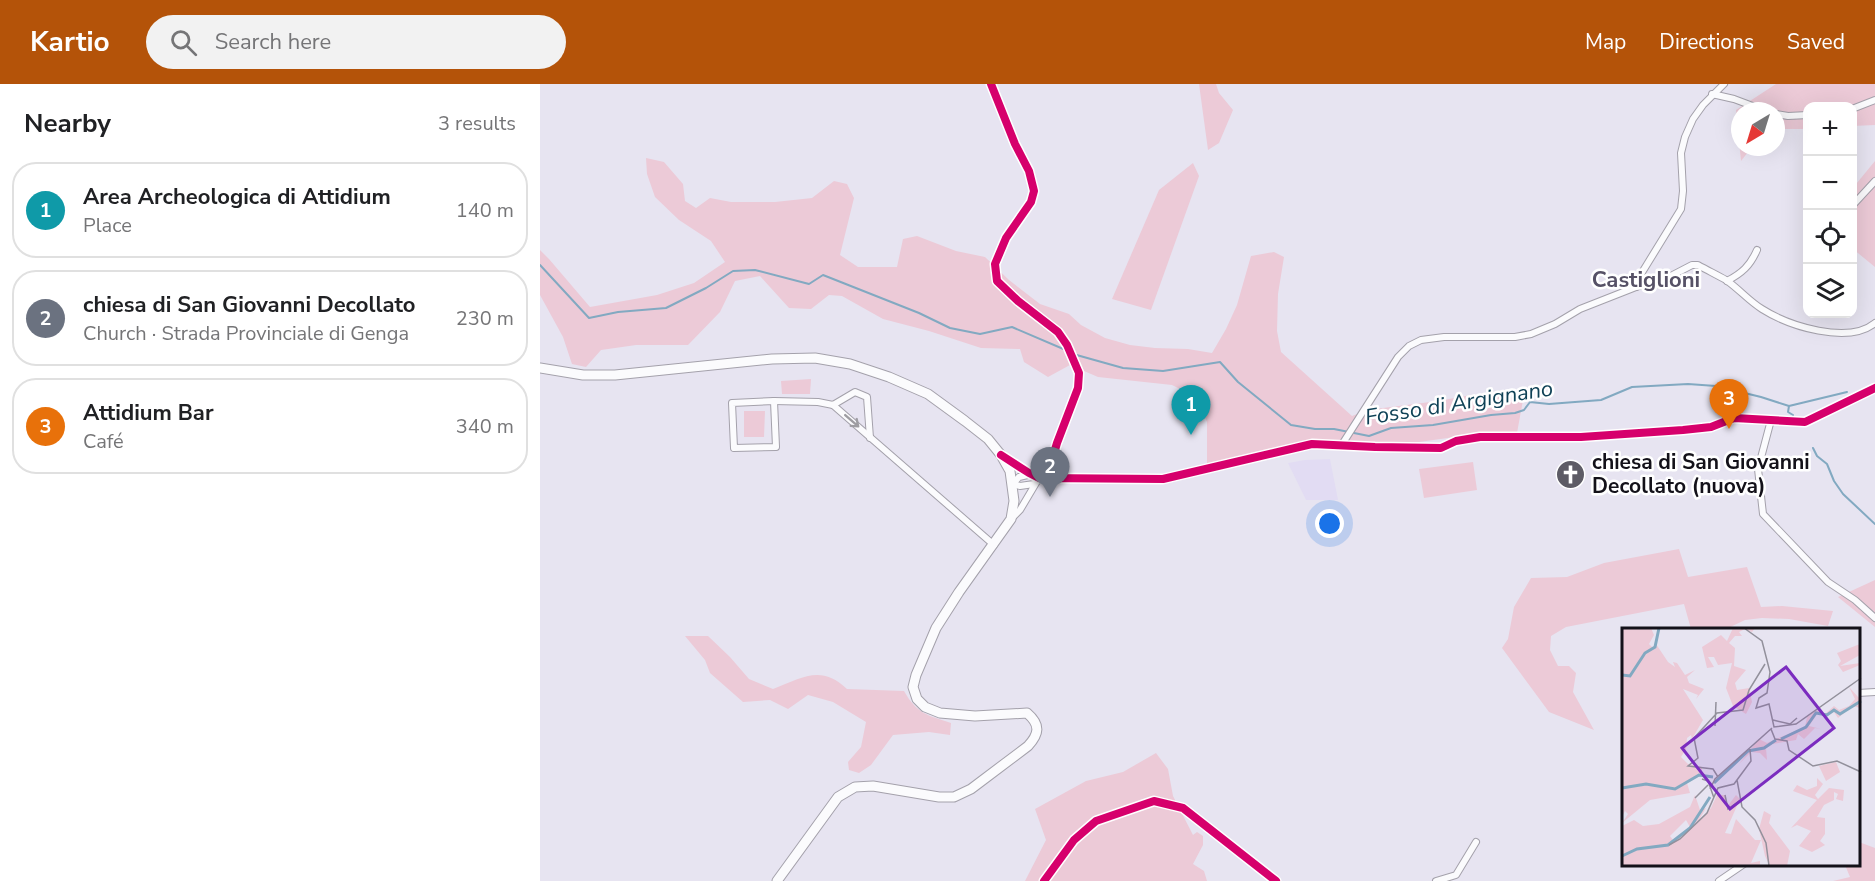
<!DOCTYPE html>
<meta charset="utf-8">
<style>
:root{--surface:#fff;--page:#f2f2f2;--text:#202124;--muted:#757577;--line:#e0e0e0;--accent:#b45309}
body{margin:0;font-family:"Nunito Sans",sans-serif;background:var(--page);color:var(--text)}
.controls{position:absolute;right:18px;top:18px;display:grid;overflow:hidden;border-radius:12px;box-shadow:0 6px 24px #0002}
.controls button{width:54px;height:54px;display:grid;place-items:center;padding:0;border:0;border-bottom:2px solid var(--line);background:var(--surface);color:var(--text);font:30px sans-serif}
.compass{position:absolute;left:1191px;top:18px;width:54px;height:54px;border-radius:50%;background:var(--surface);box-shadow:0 6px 24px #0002;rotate:218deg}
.you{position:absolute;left:790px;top:440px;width:21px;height:21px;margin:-15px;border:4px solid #fff;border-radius:50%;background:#1a73e8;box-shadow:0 0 0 9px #1a73e833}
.badge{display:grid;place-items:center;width:39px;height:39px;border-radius:50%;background:var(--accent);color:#fff;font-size:20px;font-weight:700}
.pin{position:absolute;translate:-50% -50px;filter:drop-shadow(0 2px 3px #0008)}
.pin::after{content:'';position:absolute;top:32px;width:21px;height:18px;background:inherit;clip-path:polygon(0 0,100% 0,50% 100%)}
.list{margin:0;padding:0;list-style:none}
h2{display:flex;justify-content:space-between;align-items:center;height:78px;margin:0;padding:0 24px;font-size:26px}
h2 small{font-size:20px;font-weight:400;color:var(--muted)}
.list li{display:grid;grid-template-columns:39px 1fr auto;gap:18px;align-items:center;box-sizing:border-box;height:96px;margin:0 12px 12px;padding:0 12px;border:2px solid var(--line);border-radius:24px}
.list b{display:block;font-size:22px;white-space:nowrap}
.list p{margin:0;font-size:20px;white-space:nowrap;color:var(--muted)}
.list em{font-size:20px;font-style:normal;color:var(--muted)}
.icon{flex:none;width:33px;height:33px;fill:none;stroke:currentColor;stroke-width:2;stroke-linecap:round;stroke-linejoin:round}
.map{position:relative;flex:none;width:1335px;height:797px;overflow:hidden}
header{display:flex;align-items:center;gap:36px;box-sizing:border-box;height:84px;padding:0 30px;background:var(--accent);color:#fff}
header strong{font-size:28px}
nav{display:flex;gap:33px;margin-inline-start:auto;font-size:21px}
.search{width:420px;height:54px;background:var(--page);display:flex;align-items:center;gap:15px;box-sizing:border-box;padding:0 21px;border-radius:33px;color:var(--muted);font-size:22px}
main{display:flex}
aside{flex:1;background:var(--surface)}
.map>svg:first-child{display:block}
</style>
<header>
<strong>Kartio</strong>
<div class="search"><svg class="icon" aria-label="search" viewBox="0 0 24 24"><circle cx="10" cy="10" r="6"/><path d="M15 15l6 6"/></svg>Search here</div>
<nav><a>Map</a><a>Directions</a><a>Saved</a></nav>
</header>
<main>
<aside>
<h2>Nearby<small>3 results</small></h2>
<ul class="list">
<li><span class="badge" style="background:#0f9aa8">1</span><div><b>Area Archeologica di Attidium</b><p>Place</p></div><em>140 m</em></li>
<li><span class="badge" style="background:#6b7280">2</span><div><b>chiesa di San Giovanni Decollato</b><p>Church · Strada Provinciale di Genga</p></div><em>230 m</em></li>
<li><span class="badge" style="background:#e8710a">3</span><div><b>Attidium Bar</b><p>Café</p></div><em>340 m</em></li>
</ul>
</aside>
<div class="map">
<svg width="1335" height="797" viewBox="0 0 1335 797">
<rect width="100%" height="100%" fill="#e7e4f1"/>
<polygon fill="#e2dcf3" points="790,375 798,416 766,416 748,379 765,376"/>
<g fill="#eccad7">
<polygon points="659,0 676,0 679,9 693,26 679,59 668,66"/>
<polygon points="1236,0 1335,0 1335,41 1313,42 1312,22 1268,22 1266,45 1236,45 1236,27 1200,27 1200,63 1212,63 1201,77 1196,26"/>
<polygon points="106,74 124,78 143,100 145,117 156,124 170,114 191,118 235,118 272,114 294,97 307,100 314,114 300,171 318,183 357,183 363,155 377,152 416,167 445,173 469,196 500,220 529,230 541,241 565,254 590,261 615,264 648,265 672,269 686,245 697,221 711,172 734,168 744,173 738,210 737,247 741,268 812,332 827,326 898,317 931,311 959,311 983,316 977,349 943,349 865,360 771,364 686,381 667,388 667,338 656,313 632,301 558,293 530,281 508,293 484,278 480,265 441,264 389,247 343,235 302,212 289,211 271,225 249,224 220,192 195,197 180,228 148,261 96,261 61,266 46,283 32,280 23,253 0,211 0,166 9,175 50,223 117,211 154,199 185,178 171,157 139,136 115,113 107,90"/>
<polygon points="1335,77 1335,183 1313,165 1312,105"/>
<polygon points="653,79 659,92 611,226 572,215 619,106"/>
<polygon points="271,295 270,310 242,310 241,297"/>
<polygon points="204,327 225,327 224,353 204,353"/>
<polygon points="933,378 937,406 884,414 879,385"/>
<polygon points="1139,465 1148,493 1207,483 1221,523 1242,522 1293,527 1288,542 1249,535 1222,534 1205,536 1186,545 1151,545 1144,520 1026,543 1011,552 1010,566 1018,582 1029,582 1036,589 1033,608 1054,646 1009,628 962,564 968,555 974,523 991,494 1027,493 1064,479"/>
<polygon points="1335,496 1335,543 1298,513"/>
<path d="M145,552h23l22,21 19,22 24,10c29,-11 48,-25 74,0l57,2c13,23 23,24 47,32l-1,12 -21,-3 -36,3 -22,30 -12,8 -10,-3 -1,-8 13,-15 5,-25 -33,-20 -25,-7 -20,14 -18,-9 -27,2 -33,-29 -5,-13z"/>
<polygon points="616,669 628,685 633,712 653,751 657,748 663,752 663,761 653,780 664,787 667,797 485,797 506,756 495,725 546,697 583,688"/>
<polygon points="1319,758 1335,764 1335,797 1293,797 1310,793 1305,781 1318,780"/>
</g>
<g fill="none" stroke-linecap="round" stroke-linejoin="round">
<g stroke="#82a9c1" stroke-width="2">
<polyline points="0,181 49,234 78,228 126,224 166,204 193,187 215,186 269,200 283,191 379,229 410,244 440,250 472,243 528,267"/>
<polyline points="533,270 583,284 623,287 680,278 698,298 751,341 775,345 794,345 829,352 851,344 893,341 951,331 975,329 984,326 990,318 1009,320 1061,316 1092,303 1148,300 1176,302 1221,313 1249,322 1307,308"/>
<polyline points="1249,322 1248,328 1253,331"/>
<polyline points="1273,364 1277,372 1287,380 1294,397 1303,410 1335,440"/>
</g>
<defs>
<g id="street">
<polyline points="451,0 475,60 489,87 494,107 491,118 466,154 455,180 457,197 478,217 518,248 527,261 539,289 538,304 517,359 507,393"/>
<polyline points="1172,10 1194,15 1226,27"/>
<polyline points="1312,25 1335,16"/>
<polyline points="1236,30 1248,32 1268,31"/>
<polyline points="1312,122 1335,97"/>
<path d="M1187,197c15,-8 23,-15 30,-31"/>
<polyline points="1096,203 1098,195 1141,125 1143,107 1141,69 1145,53 1153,35 1163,21 1184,0"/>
<polygon points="234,317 236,363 194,364 192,319"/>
<polyline points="234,317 278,318 293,321 315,308 327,313 330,354"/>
<polyline points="293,321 454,461"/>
<polyline points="1231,336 1218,385 1223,430 1288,498 1315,516 1335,534"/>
<path d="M801,362l57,-89 11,-11 12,-6 23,-3h71l16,-3 24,-10 25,-15 56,-22 31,-9 25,-13h6c9,5 19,10 28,15 13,9 23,21 36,29 27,17 86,36 113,14"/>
<polyline points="464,373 489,389 499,394 623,395 772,360 835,363 901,364 916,357 940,353 1041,353 1143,346 1171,343 1194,334 1265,338 1335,304"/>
<polyline points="473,400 480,402 494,400"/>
<polyline points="473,400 479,393 492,390"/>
<polyline points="471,435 480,426 499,394"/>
<polyline points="1318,609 1335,608"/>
<polyline points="504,797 534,756 556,737 614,717 643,724 736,797"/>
<polyline points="896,797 916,791 936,758"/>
<polyline points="1179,797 1204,780"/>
</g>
<path id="secondary" d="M0,284l43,7h32l157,-16 43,-1 35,6 39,13 39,17 37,27 23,18 13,16 9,16 4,30 -3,18 -52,73 -23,36 -20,47 -3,12 4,12 8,8 15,6 35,3 52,-3c14,12 12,21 1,33l-57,43 -17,8h-15l-66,-11 -18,1 -17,10 -61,84"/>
</defs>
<use href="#street" stroke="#a4a1ab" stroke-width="8"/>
<use href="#secondary" stroke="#a4a1ab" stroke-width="11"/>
<use href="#street" stroke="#fbfbfd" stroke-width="6"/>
<use href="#secondary" stroke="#fbfbfd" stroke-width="9"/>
<defs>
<g id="cycleway">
<polyline points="451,0 475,60 489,87 494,107 491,118 466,154 455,180 457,197 478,217 518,248 527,261 539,289 538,304 517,359 507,393"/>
<polyline points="461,371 489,389 499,394 623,395 772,360 835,363 901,364 916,357 940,353 1041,353 1143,346 1171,343 1194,334 1265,338 1335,304"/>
<polyline points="504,797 534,756 556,737 614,717 643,724 736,797"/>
</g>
</defs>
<use href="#cycleway" stroke="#fff" stroke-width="11"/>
<use href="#cycleway" stroke="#d6006c" stroke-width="8"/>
</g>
<defs><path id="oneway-shaft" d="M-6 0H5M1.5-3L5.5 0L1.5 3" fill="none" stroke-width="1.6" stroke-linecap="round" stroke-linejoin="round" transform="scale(1.5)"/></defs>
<use stroke="#9e9da2" href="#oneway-shaft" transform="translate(312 337) rotate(41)"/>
<defs>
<symbol id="church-disc" viewBox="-11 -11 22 22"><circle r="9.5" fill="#5d5b65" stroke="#fff"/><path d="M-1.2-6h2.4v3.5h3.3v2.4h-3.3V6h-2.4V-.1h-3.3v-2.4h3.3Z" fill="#fff"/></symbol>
</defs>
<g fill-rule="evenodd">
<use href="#church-disc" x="1014" y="374" width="33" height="33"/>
</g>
<g text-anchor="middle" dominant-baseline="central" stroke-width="5" stroke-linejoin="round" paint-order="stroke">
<g font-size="21" font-weight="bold" fill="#131119" stroke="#fff" text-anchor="start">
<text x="1052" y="378">chiesa di San Giovanni<tspan x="1052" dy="24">Decollato (nuova)</tspan></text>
</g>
<g font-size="22" font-weight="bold" fill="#565166" stroke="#fff">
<text x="1106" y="196">Castiglioni</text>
</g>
<g font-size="22" font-style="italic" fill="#0f4156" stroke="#fff">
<text transform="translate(919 319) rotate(-9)">Fosso di Argignano</text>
</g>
</g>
<g transform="translate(1082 544)">
<rect width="238" height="238" fill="#e7e4f1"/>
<path d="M0,0h29l3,7 -5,9 4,4 3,-4 12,18 7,5 -2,-5 4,1 8,12 10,-5 -8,7 2,6 15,6 -8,10 2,-4 -15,-6 20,31 -11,19 -1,-4 -4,3 -1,11 -5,8 7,7 14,3v8l-15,8 3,10 -40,7 -28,23 6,-9 -3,-3 -3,6zM111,0h22l-3,4 -7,-3 -6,3 3,4h-7l-6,7 6,5 -1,18 12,4 -11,13 2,7 12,-2 3,14 -6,12 -13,-8 -7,-18 6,-25 -14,2 -4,-8h-6l6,10 -7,1 -5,-21 19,-12 6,6zM238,16v11l-20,11 20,-3v2l-17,7 -5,-7 3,-4 -4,-8zM227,59l11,12v9l-7,-2 -15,12 -4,-6 -8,4 -9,-2 -8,12 12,3 -6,-1 -11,11 -6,-5 -2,6 -24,4 -6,4 1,12 -7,-7 -9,-1 -12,12 20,-25 8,4 38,-16 2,-10 10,-7 8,4 9,-8 5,4 10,-4 6,-7zM214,134l4,10 -14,9 -7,-15zM195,150l6,6 -8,11 3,4 11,-11 15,2 -1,11 -7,-2 2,-5 -4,-2v8l-10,5 -7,12 8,1v16l-5,7 5,4 -13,7 -13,-6 12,-15 -14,-6 -6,3 26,-28 -24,-9 4,-6 10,5 10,-4zM73,167l5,15 6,-2 -7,12 12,-12 6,-13h8l2,12 9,-12 4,4 -15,34 6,1 5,-15 19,21h6l-10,23 9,-2v5h-138v-40l12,-6 9,6 16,-2 31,-17zM64,192l4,7 -20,17 3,-4 -3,-4zM142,183l7,4 -2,8 21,28 -3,15h-17l-5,-10 -6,-27z" fill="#eccad7" fill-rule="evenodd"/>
<path fill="none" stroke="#82a9c1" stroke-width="3" d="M0,47l8,1 15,-23 10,-6 4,-19M159,111l25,-12 10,-14 11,2 7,-5 6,4 21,-13M92,155l34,-32 16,-3 12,-8M0,160l24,-4 29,5 24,-14 14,2M0,228l15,-7 31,-4 22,-17 20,-31"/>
<path fill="none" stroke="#92909b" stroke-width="1.5" d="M122,0l18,13 8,31 -3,21 -8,5 -3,10 13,-4 5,23 22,-3 65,-46M151,92l17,4 7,-6M93,98l1,-24M149,101l4,10 12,2 2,9 24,16 24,-5 24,11M96,149l-5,-8 -25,-3 10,-8 -4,-20 23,-25 26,-3 6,-20 16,-26M80,151l6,2 6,17M115,152l5,27 13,13 11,23 3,23M88,161l5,-10 57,-51M103,167l3,14 14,-10M73,170l13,-13M47,217l11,-6 27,-26 11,-25 16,-4 17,-23 -1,-12"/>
<path fill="#7b2cbf" fill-opacity="0.15" stroke="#7b2cbf" stroke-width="3" d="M164,39l48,61 -104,81 -48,-61z"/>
<rect width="238" height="238" fill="none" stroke="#131119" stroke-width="3"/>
</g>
</svg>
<div class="controls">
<button>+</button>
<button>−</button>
<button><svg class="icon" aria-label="locate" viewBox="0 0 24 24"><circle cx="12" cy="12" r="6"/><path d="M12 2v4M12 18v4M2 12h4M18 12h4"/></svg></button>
<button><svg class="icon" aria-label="layers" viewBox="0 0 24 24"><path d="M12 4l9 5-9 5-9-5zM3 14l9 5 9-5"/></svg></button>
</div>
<svg class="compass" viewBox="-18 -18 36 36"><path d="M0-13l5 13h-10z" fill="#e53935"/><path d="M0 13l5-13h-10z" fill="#757577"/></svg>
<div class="you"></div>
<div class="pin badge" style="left:651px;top:351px;background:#0f9aa8">1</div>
<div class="pin badge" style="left:510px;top:413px;background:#6b7280">2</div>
<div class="pin badge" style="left:1189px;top:345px;background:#e8710a">3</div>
</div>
</main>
